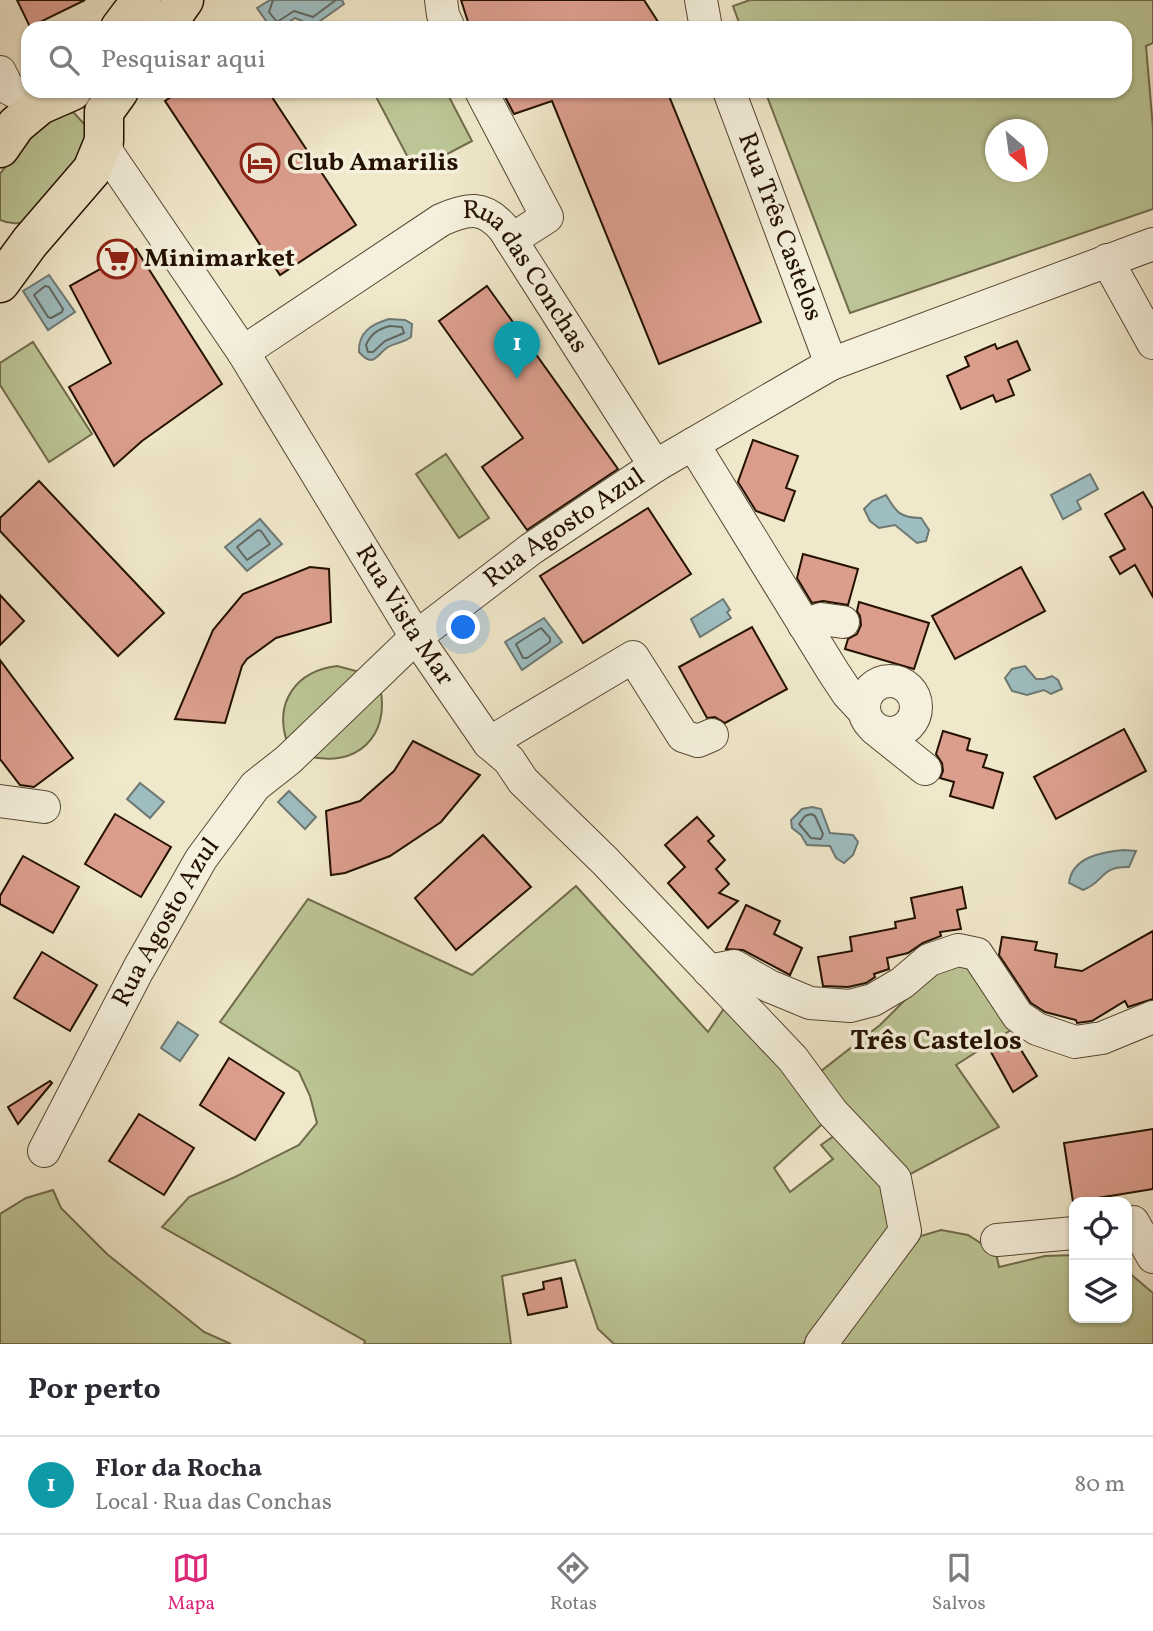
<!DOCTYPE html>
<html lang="pt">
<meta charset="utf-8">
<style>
:root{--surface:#fff;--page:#f7f7f7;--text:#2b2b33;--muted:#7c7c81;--line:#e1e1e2;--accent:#db2777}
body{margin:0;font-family:Vollkorn,serif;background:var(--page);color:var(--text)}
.controls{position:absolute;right:21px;bottom:21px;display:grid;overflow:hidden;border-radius:14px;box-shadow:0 2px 5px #0004}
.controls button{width:63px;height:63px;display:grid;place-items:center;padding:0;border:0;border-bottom:2px solid var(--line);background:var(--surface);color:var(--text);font:35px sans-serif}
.compass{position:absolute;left:985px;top:119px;width:63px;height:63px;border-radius:50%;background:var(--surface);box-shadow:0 2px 5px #0004;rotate:151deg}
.you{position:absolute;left:464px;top:628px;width:24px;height:24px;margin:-18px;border:5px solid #fff;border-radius:50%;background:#1a73e8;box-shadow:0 0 0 10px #1a73e833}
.badge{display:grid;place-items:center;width:46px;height:46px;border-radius:50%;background:var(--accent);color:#fff;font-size:23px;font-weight:700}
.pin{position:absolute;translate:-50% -58px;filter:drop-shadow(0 2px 4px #0008)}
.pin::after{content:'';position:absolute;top:37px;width:24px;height:21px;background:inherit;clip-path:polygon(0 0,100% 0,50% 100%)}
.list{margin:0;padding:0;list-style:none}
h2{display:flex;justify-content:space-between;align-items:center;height:91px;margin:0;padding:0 28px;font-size:30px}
h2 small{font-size:23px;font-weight:400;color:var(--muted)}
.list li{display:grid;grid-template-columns:46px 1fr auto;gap:21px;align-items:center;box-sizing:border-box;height:98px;padding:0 28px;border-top:2px solid var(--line)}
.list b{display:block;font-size:26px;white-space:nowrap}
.list p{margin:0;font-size:23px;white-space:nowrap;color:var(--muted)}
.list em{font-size:23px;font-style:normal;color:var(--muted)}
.icon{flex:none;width:38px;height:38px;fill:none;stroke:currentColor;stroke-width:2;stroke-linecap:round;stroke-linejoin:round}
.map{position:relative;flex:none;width:1153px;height:1344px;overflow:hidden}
.search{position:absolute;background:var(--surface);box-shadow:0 2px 5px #0004;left:21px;right:21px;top:21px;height:77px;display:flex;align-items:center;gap:18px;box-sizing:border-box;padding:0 24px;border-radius:21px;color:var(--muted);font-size:26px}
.sheet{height:189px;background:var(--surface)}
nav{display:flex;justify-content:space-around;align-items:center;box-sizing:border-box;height:98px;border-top:2px solid var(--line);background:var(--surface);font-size:19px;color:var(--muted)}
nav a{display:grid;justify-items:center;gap:4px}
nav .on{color:var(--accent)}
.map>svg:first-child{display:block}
</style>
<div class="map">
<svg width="1153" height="1344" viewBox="0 0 1153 1344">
<rect width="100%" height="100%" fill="#f0e8ca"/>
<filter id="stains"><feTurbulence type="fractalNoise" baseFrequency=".00286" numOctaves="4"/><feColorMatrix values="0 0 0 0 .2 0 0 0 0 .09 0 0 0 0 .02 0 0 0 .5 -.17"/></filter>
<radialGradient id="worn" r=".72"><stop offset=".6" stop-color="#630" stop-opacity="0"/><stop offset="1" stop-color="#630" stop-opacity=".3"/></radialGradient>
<g fill="#bcc595" stroke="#706b4a" stroke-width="2" fill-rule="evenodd">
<path d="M750,0h403v43l-7,3 7,82v81l-303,104 -85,-222h360v-63h-384l-8,-22zM996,130h42v42h-42z"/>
<polygon points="373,91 446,91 472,141 415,171"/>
<path d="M73,112l15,16 4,12 -56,78c-13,5 -23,8 -36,2v-46l46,-60z"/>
<polygon points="33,342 92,434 49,462 0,385 0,363"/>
<polygon points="446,454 489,518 459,538 416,474"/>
<path d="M337,666l23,6 -73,70c-13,-40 9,-71 50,-76z"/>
<path d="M380,687c11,49 -24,82 -72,69z"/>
<polygon points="576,886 708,1032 729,1001 830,1117 774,1168 790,1192 833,1159 821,1145 841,1131 877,1174 894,1223 803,1344 614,1344 598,1329 575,1260 502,1276 511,1344 364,1344 365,1341 162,1227 189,1197 235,1177 299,1145 317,1123 310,1096 299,1072 220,1022 308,899 472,975"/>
<polygon points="964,962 1014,1028 956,1065 999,1127 903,1178 816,1075 880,1025 935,970"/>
<polygon points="53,1190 61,1208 107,1254 204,1332 231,1344 0,1344 0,1214 26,1198"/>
<polygon points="941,1230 968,1235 996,1253 999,1267 1045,1256 1074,1255 1074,1318 1127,1318 1127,1271 1153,1293 1153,1344 829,1344 904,1241"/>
</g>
<g fill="#9ebdc0" stroke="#6d7873" stroke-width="2">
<polygon points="270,0 342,0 344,4 313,26 295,18 281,28 271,28 257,8"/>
<polygon points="49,275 75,312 48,330 23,291"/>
<path d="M389,319l16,1 7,4 -1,13c-8,6 -16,6 -23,10 -12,8 -14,22 -29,5 -1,-20 13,-28 30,-33z"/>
<polygon points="1090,474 1098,489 1077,501 1081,509 1063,519 1051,495"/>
<path d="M886,495c10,17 14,23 35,23l8,12 -3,11 -9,2 -22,-18 -16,3 -9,-7 -6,-12 8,-8z"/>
<polygon points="260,519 282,544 247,571 225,547"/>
<polygon points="723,599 730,610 727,612 731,618 700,637 691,619"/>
<polygon points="544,618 562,642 522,670 505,642"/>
<polygon points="1025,666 1036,679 1044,679 1052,676 1058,680 1062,689 1051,694 1044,690 1027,695 1012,691 1005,678 1012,669"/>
<polygon points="140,783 164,802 150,818 127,799"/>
<polygon points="289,791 316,817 305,829 278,802"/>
<polygon points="812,807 821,809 830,833 853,835 858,842 853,855 844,863 836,858 830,846 807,845 801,835 792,828 791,820 802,809"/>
<path d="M1123,850l13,1 -7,16c-29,-1 -24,15 -46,23l-14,-7c3,-26 33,-31 54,-33z"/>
<polygon points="178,1022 198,1035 180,1061 161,1048"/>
</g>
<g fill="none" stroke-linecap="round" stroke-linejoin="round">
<g stroke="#616760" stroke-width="2">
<polyline points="273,0 269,12 277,22 294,11 313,17 336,0"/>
<polygon points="45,286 49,287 63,309 62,312 51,318 48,317 34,295"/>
<path d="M390,326l12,1 2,6 -19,8 -12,11h-5l-2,-7c5,-12 13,-16 24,-19z"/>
<polygon points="258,530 261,531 270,544 247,560 237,547"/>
<polygon points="541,628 550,638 550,642 527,658 523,658 516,644"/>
<polygon points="811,814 815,816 823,834 821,839 811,838 799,824 805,816"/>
</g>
</g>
<g fill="#db9e8d" stroke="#241100" stroke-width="2">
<polygon points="17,0 85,0 30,27"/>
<polygon points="461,0 644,0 662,28 470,28"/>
<polygon points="180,91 268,91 356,225 280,275 165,101"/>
<polygon points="502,91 667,91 761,322 659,364 552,101 514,114"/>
<polygon points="136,249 222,384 142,441 114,466 69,387 111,363 70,286"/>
<polygon points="487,286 618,469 527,530 482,467 523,438 439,321"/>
<polygon points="1017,341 1030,370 1008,380 1014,395 996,402 993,395 961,409 947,376 969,366 965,357 995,344 997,349"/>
<polygon points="753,440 798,456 786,488 795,491 784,521 756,511 738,482"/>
<polygon points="39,481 164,613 118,656 0,531 0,518"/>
<polygon points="1143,492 1153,509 1153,597 1135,565 1120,574 1110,557 1125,549 1105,514"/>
<polygon points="648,508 691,574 583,643 540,576"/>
<polygon points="803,554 858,569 848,605 823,601 812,603 797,578"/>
<polygon points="310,567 329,569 331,622 276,638 247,659 242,666 225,723 175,719 213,630 243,594"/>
<polygon points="1021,567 1045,611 955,659 932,616"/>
<polygon points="0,595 24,621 0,645"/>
<polygon points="859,602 929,623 914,669 845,649 848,639 857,634 861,625 860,616 857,611"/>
<polygon points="752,627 787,689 725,723 715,717 707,718 679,667"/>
<polygon points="0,660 73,758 34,787 20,785 0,759"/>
<polygon points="1124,729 1146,771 1056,819 1034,777"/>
<polygon points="943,731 970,739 967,750 987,755 983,767 1003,773 993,808 950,796 954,782 940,778 943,771 942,763 936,754"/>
<polygon points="413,741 480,775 441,822 390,856 345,873 331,875 326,811 360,801 394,771"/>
<polygon points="115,814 171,847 141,897 85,864"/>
<polygon points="697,817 714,836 708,841 725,860 716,869 729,884 719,893 738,901 708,928 668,883 685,867 665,845"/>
<polygon points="483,835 531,887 456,950 415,898"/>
<polygon points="23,856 79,887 53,933 0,904 0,896"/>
<polygon points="962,887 966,908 957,910 961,929 940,932 941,936 923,943 908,953 887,958 889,969 874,974 875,977 866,983 848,987 823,986 818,957 852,951 850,937 896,928 895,922 915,918 911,898"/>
<polygon points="746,905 780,921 774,934 802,948 790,975 743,950 726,949"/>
<polygon points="1153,931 1153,999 1128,1007 1125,1001 1092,1021 1077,1023 1076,1020 1045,1012 1031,1003 999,955 1002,937 1037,942 1035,950 1057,954 1055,967 1082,971"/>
<polygon points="42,952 97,985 70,1031 14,998"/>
<polygon points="1004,1044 1009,1051 1018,1045 1037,1076 1013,1092 991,1052"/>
<polygon points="229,1058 284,1093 255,1140 200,1105"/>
<polygon points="50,1081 52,1083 18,1124 8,1107"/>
<polygon points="139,1114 194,1148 164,1195 109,1161"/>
<polygon points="1153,1129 1153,1189 1073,1202 1064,1143"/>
<polygon points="561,1278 567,1307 528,1315 523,1294 544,1289 543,1282"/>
</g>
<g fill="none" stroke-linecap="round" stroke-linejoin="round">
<defs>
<g id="minor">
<polyline points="441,0 443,15 449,28"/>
<polyline points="701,0 706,28"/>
<polyline points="0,72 8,88 40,105"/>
<polyline points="481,91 547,217 511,240"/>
<path id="s1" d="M729,91l102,273"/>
<path id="s2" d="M104,141l5,14 134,197 173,285 73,106 20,17 14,21 82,80 188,198 39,53 63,67 10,52 -84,113"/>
<polyline points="1107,260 1153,343"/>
<path id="s3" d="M243,352l198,-132c26,-12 43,-15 63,9l151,237"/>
<polyline points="693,444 834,673 848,694 863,710"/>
<polyline points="804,625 821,619 843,622"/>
<circle cx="890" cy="707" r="26"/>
<polyline points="875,729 925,769"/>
<polyline points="489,743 633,657 683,736 698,741 712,735"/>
<polyline points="0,801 44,807"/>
<polyline points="709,971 734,966 769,986 810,1003 850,1006 873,1000 902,983 929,960 958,950 977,954 1018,1016 1037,1029 1075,1042 1102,1038 1153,1017"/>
<path id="s4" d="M44,1151l94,-181 63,-111 54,-73 33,-26 128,-123 115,-88 124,-83 176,-102 322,-120"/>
<polyline points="1133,1222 1153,1257"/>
<polyline points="997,1240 1074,1233"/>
</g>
<g id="major">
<polyline points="120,28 141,0"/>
<polyline points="164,28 184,0"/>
<polyline points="0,148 16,125 40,105 72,91"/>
<polyline points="0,283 30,242 92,170 104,141 104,112 119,91"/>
</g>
</defs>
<use href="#minor" stroke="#574732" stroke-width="34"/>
<use href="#major" stroke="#241100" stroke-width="41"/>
<use href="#minor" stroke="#f5f0dd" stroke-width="32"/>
<use href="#major" stroke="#f0e8ca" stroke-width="38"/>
</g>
<defs>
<symbol id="hotel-ring" viewBox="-11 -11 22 22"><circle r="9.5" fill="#f5f0dd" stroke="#8f2418" stroke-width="1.5"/><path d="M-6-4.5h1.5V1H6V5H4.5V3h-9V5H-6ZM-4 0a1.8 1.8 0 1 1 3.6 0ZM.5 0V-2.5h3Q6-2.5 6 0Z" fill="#8f2418"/></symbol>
<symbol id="supermarket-ring" viewBox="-11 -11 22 22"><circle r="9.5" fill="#f5f0dd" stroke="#8f2418" stroke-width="1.5"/><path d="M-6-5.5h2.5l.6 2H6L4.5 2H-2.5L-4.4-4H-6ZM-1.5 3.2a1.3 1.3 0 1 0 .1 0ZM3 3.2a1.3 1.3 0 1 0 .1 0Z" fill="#8f2418"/></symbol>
</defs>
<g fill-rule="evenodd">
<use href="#hotel-ring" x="238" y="141" width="44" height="44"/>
<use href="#supermarket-ring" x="95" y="237" width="44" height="44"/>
</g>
<g text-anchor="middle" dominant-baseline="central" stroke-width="7" stroke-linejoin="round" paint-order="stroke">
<g font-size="26" font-weight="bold" fill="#241100" stroke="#f5f0dd" text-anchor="start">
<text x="287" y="163">Club Amarilis</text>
<text x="144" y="259">Minimarket</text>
</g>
<g font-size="26" fill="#241100" stroke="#f5f0dd">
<text stroke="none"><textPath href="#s1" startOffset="145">Rua Três Castelos</textPath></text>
<text stroke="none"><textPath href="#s3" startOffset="357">Rua das Conchas</textPath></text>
<text stroke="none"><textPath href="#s4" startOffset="826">Rua Agosto Azul</textPath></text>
<text stroke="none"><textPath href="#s2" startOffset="562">Rua Vista Mar</textPath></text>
<text stroke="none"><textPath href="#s4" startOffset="259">Rua Agosto Azul</textPath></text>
</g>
<g font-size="28" font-weight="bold" fill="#241100" stroke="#f5f0dd">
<text x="936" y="1041">Três Castelos</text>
</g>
</g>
<rect width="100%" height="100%" filter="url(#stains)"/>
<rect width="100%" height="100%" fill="url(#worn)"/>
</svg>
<div class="controls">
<button><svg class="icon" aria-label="locate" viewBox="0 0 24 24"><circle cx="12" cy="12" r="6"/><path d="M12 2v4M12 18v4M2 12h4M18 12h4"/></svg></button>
<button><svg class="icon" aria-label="layers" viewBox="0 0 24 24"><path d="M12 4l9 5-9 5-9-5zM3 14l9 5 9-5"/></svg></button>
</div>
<svg class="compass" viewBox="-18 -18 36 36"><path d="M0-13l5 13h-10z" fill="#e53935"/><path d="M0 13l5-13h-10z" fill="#7c7c81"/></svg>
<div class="you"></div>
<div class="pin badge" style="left:517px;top:379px;background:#0f9aa8">1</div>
<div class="search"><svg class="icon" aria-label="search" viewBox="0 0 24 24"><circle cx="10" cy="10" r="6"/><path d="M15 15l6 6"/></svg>Pesquisar aqui</div>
</div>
<section class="sheet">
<h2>Por perto<small></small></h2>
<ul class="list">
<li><span class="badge" style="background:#0f9aa8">1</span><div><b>Flor da Rocha</b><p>Local · Rua das Conchas</p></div><em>80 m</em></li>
</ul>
</section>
<nav>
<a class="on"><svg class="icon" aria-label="map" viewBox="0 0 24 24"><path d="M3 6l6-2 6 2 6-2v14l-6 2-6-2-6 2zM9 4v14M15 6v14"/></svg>Mapa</a>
<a><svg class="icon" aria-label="directions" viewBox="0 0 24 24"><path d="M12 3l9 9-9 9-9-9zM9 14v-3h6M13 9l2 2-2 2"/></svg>Rotas</a>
<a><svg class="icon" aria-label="saved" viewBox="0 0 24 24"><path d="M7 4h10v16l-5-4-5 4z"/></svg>Salvos</a>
</nav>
